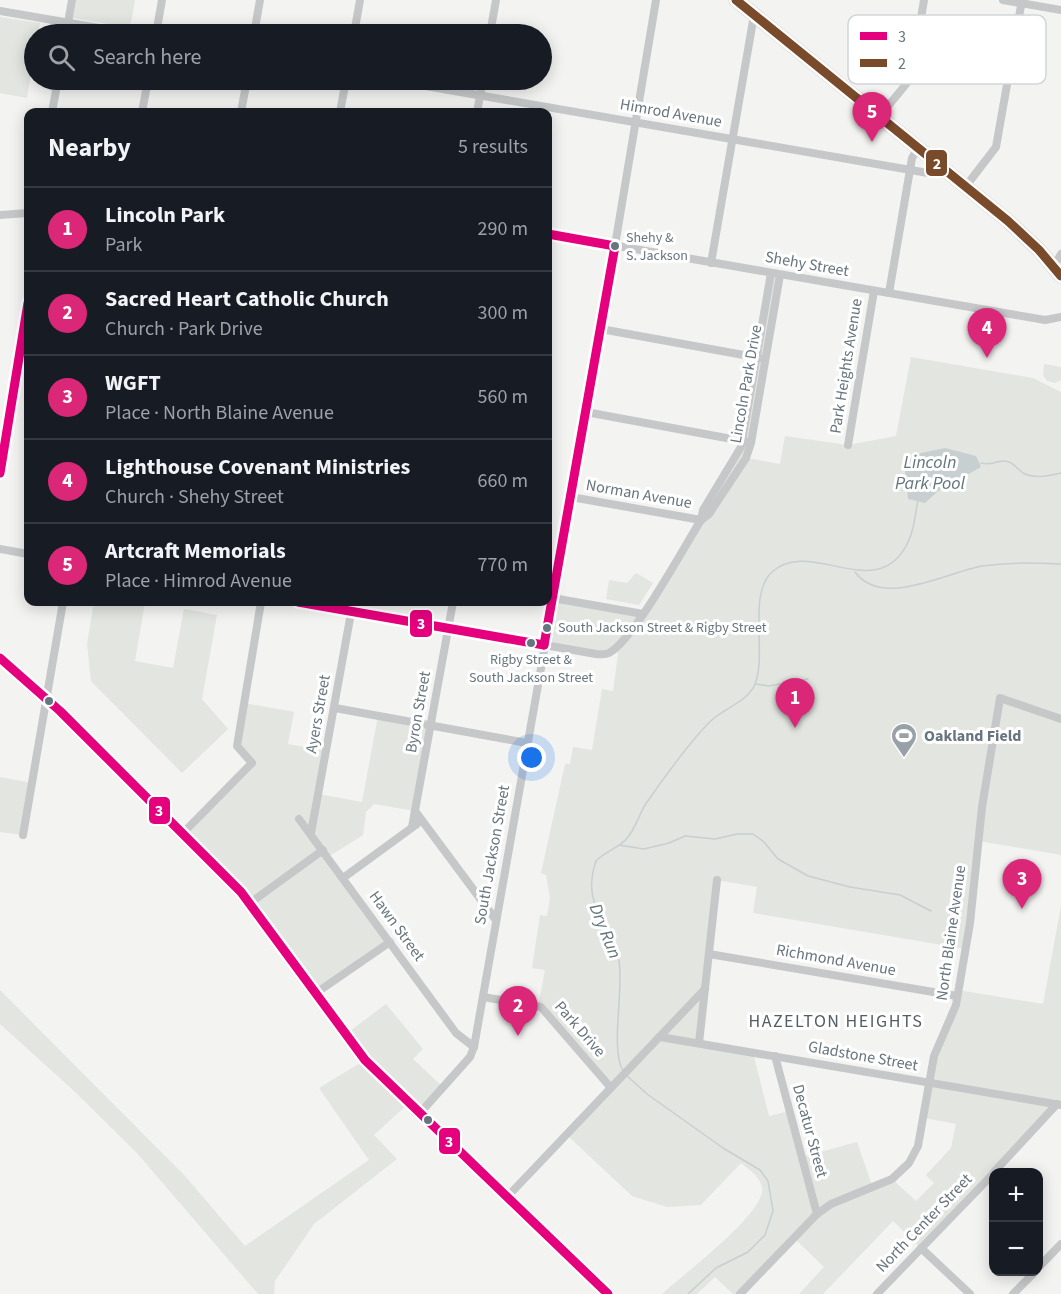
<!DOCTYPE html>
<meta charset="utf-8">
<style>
:root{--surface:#171b24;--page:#20242c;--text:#f1f3f6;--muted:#9ea1a6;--line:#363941;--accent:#db2777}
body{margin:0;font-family:"Source Sans 3",sans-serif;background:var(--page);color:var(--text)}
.controls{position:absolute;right:18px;bottom:18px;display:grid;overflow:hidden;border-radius:12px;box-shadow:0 3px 15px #0003}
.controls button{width:54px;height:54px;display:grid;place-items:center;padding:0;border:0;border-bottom:2px solid var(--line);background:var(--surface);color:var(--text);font:30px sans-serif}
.you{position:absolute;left:532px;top:758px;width:21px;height:21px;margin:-15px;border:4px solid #fff;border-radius:50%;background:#1a73e8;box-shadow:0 0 0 9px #1a73e833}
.badge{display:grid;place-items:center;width:39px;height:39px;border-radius:50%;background:var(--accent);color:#fff;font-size:20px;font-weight:700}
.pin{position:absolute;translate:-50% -50px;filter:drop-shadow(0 2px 3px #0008)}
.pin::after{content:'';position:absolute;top:32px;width:21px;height:18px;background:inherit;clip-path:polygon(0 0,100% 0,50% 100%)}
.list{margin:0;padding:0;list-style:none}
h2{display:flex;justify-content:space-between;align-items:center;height:78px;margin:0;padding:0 24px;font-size:26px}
h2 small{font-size:20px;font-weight:400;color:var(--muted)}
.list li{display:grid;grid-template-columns:39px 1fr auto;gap:18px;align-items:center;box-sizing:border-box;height:84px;padding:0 24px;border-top:2px solid var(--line)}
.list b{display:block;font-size:22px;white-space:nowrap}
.list p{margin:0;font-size:20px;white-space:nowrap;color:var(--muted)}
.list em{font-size:20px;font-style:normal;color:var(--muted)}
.icon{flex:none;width:33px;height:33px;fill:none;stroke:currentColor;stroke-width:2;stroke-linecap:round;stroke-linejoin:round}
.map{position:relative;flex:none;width:1061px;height:1294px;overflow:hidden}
.search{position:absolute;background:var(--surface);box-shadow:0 3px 15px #0003;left:24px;top:24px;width:528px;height:66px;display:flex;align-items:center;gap:15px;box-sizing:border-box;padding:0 21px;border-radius:33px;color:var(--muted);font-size:22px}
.panel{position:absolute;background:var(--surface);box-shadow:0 3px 15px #0003;left:24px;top:108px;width:528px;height:498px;border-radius:12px}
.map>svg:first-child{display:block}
</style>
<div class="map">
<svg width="1061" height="1294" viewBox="0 0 1061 1294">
<rect width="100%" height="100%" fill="#f3f3f2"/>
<g fill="#e2e5e0">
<polygon points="76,0 135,0 130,28 73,18"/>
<polygon points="0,17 40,23 38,34 34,34 34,55 27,98 0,93"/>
<path d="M771,273l9,2 -33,183 33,6 5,-28 63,9 48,-9 15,-79 122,21 28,14v463l-82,-14 -13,108 -213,-36 4,-26 -40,-7 -18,163 54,10 16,63 20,-5 13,46 55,-15 16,46 19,-9 24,22 18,-18 -8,-8 25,-27 5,-24 -31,-6 7,-52 26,-76 85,14 18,-98v199l-140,143 -28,-27 -70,73h-24l25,-27 -30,-29 -54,56h-7l-18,-17 -18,17h-35c19,-18 106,-82 100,-107 -3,-12 -13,-17 -21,-24l-40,42 -34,2 -35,-11 -65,-61 44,-47 -73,-81 7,-37 -13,-2 8,-53 7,1 3,-18 -4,-23 -5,-2 24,-109h5l3,-17 19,3 10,-61 11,2 5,-36 -2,-8 -8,7 -64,-9 9,-47 90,16 95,-159z"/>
<polygon points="1044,364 1061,367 1061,380 1055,383 1047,381 1043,375"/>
<polygon points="636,573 653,583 639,605 606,599 609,580 627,583"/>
<polygon points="94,602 145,602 135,661 173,668 184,609 217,615 202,699 228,729 182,773 91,681 87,644"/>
<polygon points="244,703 294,712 288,744 327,751 319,794 362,802 378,716 430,726 415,811 374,804 366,812 363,835 328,857 390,942 316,993 261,916 182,834 252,763 238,749"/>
<polygon points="0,777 32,783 23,835 0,832"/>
<polygon points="0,990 185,1176 245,1246 369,1160 319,1088 365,1060 346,1034 386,1004 423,1049 413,1059 443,1087 420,1113 409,1103 374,1135 397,1159 314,1224 275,1281 274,1294 258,1294 136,1152 73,1090 0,1024"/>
</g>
<polygon fill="#c8cfd1" points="945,448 976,456 981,467 938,491 925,503 908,499 905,470 908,460 921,453"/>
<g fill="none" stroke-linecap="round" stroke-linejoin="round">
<g stroke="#c8cfd1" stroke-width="1.5">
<path d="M981,463c12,3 13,-2 22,-2 10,0 13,7 20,12 12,6 26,3 38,0"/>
<path d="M855,572c27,37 92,0 127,-6 28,-4 51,-3 79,-2"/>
<polyline points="756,684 769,686 808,679"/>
<polyline points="619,845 644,849 669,843 685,836 715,839 737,834 753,834 764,842 778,859 808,876 850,887 900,895 931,911"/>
<path d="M623,1071c-13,-23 1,-81 -4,-110 -7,-41 -39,-53 -23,-100 9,-10 24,-13 32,-24 8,-10 11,-22 17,-32 15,-22 49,-69 68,-86 13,-11 36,-19 42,-35 12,-29 -7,-88 16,-111 39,-38 108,35 138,-33 6,-13 6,-27 9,-40"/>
<polyline points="626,1075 647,1094 723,1148 760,1170 768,1181 773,1211 765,1235 748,1252 716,1268 688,1294"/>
</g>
<defs>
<polyline id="major" points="0,658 60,711 241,892 365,1060 608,1294"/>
<polyline id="highway" points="736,0 1008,221 1039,250 1061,276"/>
</defs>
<use href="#major" stroke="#cfd0d0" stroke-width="14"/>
<use href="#highway" stroke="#cfd0d0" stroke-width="15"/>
<g stroke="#c6c7c8" stroke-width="8">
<polyline points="1003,0 1061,10"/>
<polyline points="0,11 134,34"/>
<polyline points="66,34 72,0"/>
<polyline points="156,34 162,0"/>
<polyline points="254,34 260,0"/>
<polyline points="354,34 360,0"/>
<polyline points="490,34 496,0"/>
<polyline points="391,80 928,173 947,172"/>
<polyline points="52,112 58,80"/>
<polyline points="142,112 148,80"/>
<polyline points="241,112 247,80"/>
<polyline points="340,112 346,80"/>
<polyline points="477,112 483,80"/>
<polyline points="880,116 911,78 924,0"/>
<polyline points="966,186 996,147 1022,0"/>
<polyline points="0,215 28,213"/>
<polyline points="548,234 1045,320 1061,317"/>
<polyline points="711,263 754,15"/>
<polyline points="1054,266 1061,254"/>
<polyline points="889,293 912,158 918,148"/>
<polyline points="601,329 760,358"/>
<polyline points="586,412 748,442"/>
<polyline points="848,445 874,291"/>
<polyline points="0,473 28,303"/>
<polyline points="571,497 701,520"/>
<polyline points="701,520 703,510 741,447 771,273"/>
<polyline points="0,549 28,554"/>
<polyline points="553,598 643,614"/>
<path d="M298,602l298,52c5,0 9,1 13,-1 25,-13 75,-106 92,-133l8,-6 37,-56 5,-15 29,-168"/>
<polyline points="335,708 527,743"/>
<polyline points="415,811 496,920"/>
<polyline points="299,819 456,1033 474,1047"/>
<polyline points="412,827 453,602"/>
<polyline points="311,833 353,602"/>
<polyline points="182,834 252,763 237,746 261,602"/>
<polyline points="23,835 63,602"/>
<polyline points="343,878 417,824"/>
<polyline points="250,903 323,850"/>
<polyline points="709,954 957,996"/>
<polyline points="316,993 390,942"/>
<polyline points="483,997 541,1007 611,1088"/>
<polyline points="660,1037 1061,1105"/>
<polyline points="699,1043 717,880"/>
<polyline points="775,1056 817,1214"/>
<polyline points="420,1113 470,1057 474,1047 601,329 656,0"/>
<polyline points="994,1172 1057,1104"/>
<polyline points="507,1197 705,989"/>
<polyline points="921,1248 970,1294"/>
<polyline points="1038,1268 1061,1244"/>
<polyline points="740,1294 817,1214 831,1204 892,1179 909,1163 918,1146 934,1056 956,1005 970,923 982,807 1000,698 1061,719"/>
<polyline points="877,1294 994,1173"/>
<polyline points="1013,1294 1035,1272"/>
</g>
<use href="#major" stroke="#dcdddd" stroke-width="10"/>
<use href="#highway" stroke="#dcdddd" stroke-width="12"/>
<defs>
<g id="bus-1">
<polyline points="548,234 615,246"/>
<polyline points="0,473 28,303"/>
<polyline points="298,602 544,645"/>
<polyline points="544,645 615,246"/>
<polyline points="0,658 60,711 241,892 365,1060 608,1294"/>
</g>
<polyline id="bus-2" points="736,0 1008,221 1039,250 1061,276"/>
</defs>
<use href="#bus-1" stroke="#fff" stroke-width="14"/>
<use href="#bus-2" stroke="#fff" stroke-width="14"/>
<use href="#bus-1" stroke="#e5007d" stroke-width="9"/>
<use href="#bus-2" stroke="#7a4b2a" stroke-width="9"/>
</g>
<defs>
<symbol id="stadium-pin" viewBox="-11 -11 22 30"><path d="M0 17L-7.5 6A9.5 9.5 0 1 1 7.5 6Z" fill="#98a1a7" stroke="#fff"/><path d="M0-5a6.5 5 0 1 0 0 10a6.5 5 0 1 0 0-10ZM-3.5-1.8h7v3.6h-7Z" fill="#fff"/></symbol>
</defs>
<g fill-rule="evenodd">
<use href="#stadium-pin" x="889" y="721" width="30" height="40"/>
</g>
<g fill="#67757e" stroke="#fff" stroke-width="2">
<circle cx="615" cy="246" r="5"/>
<circle cx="547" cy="628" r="5"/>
<circle cx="531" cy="643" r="5"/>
<circle cx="49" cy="701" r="5"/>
<circle cx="428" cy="1120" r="5"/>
</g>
<g text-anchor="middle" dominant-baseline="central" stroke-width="6" stroke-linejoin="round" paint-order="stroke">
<g font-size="14" fill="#67757e" stroke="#fff" text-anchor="start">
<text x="626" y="238">Shehy &amp;<tspan x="626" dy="18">S. Jackson</tspan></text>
<text x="558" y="628">South Jackson Street &amp; Rigby Street</text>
<text x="531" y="660" text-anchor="middle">Rigby Street &amp;<tspan x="531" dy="18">South Jackson Street</tspan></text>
</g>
<g font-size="16" fill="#67757e" stroke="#fff">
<text transform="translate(671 113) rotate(10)">Himrod Avenue</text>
<text transform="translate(807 264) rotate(10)">Shehy Street</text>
<text transform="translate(846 366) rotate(-81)">Park Heights Avenue</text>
<text transform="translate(746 384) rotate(-80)">Lincoln Park Drive</text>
<text transform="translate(639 494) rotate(10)">Norman Avenue</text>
<text transform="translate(418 712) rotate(-80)">Byron Street</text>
<text transform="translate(318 714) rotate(-80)">Ayers Street</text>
<text transform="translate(492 855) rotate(-80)">South Jackson Street</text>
<text transform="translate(397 926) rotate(54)">Hawn Street</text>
<text transform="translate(951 933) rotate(-82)">North Blaine Avenue</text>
<text transform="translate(836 960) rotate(10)">Richmond Avenue</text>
<text transform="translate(580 1029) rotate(49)">Park Drive</text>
<text transform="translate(863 1056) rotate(10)">Gladstone Street</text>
<text transform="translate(810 1131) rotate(75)">Decatur Street</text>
<text transform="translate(924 1223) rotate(-46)">North Center Street</text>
</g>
<g font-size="16" font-weight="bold" fill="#67757e" stroke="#fff" text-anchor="start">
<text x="924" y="736">Oakland Field</text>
</g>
<g font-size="18" font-style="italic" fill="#63767b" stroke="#fff">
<text x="930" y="462">Lincoln<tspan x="930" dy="21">Park Pool</tspan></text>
<text transform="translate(605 931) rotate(68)">Dry Run</text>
</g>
<g font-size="18" letter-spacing="1.5" fill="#545e64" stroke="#fff">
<text x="836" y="1021">HAZELTON HEIGHTS</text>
</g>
</g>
<rect x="848" y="15" width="198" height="69" rx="9" fill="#fff" stroke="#d1d6d8" stroke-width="1.5"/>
<rect x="860" y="32" width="27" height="8" fill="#e5007d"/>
<rect x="860" y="59" width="27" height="8" fill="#7a4b2a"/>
<g font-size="16" fill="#67757e">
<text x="898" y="42">3</text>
<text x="898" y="69">2</text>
</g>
<g stroke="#fff" stroke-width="2">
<rect x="925" y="149" width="23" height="28" rx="6" fill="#7a4b2a"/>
<rect x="409" y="609" width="24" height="29" rx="6" fill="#e5007d"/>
<rect x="148" y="796" width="23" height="29" rx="6" fill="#e5007d"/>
<rect x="438" y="1127" width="23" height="28" rx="6" fill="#e5007d"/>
</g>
<g font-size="16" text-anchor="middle" font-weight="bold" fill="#fff">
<text x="937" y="169">2</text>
<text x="421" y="629">3</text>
<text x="159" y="816">3</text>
<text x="449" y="1147">3</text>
</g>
</svg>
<div class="controls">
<button>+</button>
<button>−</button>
</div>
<div class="you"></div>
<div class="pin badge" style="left:795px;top:728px">1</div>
<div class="pin badge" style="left:518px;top:1036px">2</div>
<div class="pin badge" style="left:1022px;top:909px">3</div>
<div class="pin badge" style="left:987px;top:358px">4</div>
<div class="pin badge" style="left:872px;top:142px">5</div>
<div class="search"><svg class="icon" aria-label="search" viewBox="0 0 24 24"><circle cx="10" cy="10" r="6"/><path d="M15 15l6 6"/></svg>Search here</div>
<section class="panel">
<h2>Nearby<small>5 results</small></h2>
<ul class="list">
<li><span class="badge">1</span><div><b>Lincoln Park</b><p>Park</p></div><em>290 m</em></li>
<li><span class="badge">2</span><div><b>Sacred Heart Catholic Church</b><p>Church · Park Drive</p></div><em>300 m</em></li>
<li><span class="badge">3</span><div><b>WGFT</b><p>Place · North Blaine Avenue</p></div><em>560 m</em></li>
<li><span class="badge">4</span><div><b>Lighthouse Covenant Ministries</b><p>Church · Shehy Street</p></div><em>660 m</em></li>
<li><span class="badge">5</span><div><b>Artcraft Memorials</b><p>Place · Himrod Avenue</p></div><em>770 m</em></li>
</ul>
</section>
</div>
